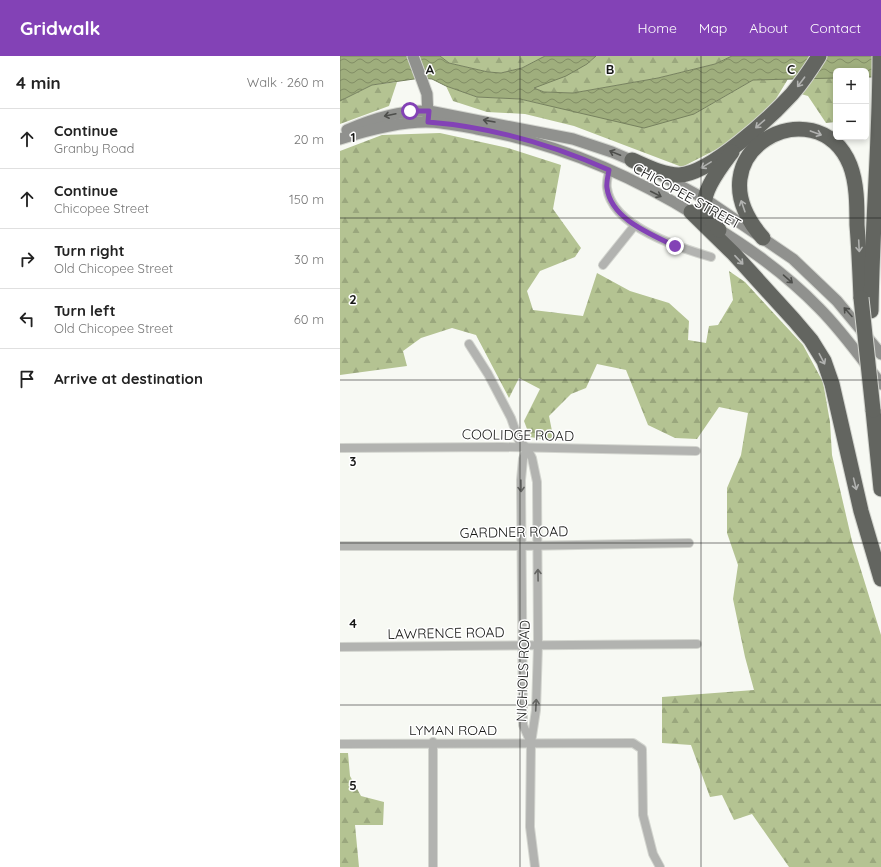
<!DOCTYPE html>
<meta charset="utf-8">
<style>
:root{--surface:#fff;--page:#f6f6f6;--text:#222;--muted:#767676;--line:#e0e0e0;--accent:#8342b6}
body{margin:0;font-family:Quicksand,sans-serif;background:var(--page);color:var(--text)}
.controls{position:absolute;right:12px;top:12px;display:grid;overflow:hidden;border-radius:6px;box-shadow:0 2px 6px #0003}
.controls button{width:36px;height:36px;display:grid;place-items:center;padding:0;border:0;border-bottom:1px solid var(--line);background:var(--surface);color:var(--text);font:20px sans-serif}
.stop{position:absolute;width:12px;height:12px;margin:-9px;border:3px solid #8342b6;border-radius:50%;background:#fff}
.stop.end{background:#8342b6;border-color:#fff;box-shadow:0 1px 4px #0008}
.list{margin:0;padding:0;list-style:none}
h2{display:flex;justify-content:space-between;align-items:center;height:52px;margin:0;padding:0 16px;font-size:17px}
h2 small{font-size:13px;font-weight:400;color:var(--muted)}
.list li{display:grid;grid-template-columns:26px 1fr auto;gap:12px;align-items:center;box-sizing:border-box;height:60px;padding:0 16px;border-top:1px solid var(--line)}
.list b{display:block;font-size:15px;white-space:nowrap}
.list p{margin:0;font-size:13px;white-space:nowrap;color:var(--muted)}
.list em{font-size:13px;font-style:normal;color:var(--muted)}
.icon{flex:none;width:22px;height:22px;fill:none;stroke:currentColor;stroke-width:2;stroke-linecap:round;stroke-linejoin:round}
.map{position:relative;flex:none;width:541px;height:811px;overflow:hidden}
header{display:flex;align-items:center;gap:24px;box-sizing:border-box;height:56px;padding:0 20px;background:var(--accent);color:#fff}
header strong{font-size:19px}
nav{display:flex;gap:22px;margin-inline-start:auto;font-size:14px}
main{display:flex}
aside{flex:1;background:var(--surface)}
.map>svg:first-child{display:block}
</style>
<header>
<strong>Gridwalk</strong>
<nav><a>Home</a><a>Map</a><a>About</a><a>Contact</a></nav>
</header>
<main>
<aside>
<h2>4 min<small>Walk · 260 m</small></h2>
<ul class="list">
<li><svg class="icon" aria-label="ahead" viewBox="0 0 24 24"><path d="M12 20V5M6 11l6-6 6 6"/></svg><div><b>Continue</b><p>Granby Road</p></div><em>20 m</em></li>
<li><svg class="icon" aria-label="ahead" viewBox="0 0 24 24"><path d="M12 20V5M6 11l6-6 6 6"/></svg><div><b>Continue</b><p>Chicopee Street</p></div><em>150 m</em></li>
<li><svg class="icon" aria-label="right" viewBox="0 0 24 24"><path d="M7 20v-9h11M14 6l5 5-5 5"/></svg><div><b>Turn right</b><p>Old Chicopee Street</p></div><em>30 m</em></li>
<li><svg class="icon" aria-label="left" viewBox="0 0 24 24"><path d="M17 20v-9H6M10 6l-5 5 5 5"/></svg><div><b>Turn left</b><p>Old Chicopee Street</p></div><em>60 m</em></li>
<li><svg class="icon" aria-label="arrive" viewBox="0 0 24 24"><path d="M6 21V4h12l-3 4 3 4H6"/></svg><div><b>Arrive at destination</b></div></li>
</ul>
</aside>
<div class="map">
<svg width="541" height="811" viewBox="0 0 541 811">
<defs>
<pattern id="forest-firs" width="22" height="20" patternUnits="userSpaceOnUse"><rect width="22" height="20" fill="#b4c392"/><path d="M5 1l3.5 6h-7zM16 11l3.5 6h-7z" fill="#9aa77d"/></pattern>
<pattern id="water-waves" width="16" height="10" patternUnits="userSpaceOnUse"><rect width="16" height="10" fill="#9fae7d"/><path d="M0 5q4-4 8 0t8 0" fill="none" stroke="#818d65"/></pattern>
</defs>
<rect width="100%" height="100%" fill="#f7f9f3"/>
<g fill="url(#forest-firs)">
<polygon points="100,0 205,0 182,12 161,17 148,16 109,7"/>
<polygon points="256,0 392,0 375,8 318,22 233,37 204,36 194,32 247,8"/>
<polygon points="470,22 496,22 496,66 486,67 468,40 461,38"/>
<polygon points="448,23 431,51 389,87 342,111 234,70 185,58 147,56 113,45 106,30 137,41 180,43 201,48 354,58 413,24"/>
<polygon points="57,26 49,50 0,68 0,45 32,29"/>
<polygon points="100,77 168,92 221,109 213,153 241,192 235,201 200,215 187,235 193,254 243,260 257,217 290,235 329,247 349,265 348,284 366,287 369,270 378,269 393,244 389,215 405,226 463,289 483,326 490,366 492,399 512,485 541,579 541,811 449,811 412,758 394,764 382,739 370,741 351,689 322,687 322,641 414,634 405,601 393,543 398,509 387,477 387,432 401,399 408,357 379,351 357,383 335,382 308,369 286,314 257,308 246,332 231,338 209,360 214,385 190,381 184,365 200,333 179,322 169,342 136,279 112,272 81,282 63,295 67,310 0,319 0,95 42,79"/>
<polygon points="0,697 8,697 10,720 21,740 44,746 43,769 15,769 19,811 0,811"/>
</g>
<polygon fill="url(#water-waves)" stroke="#76815e" points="0,0 100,0 109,7 148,16 161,17 182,12 205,0 256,0 247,8 226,20 194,32 204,36 233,37 318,22 375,8 392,0 541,0 541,21 526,21 526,15 496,15 496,22 413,24 354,58 304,72 180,43 137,41 106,30 92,23 81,22 32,29 0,45"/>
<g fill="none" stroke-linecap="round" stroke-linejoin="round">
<defs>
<g id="street">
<path d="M269,114c-1,6 -3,13 -2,18 5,39 73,60 104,69"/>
<polyline points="263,209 295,169"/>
<polyline points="129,288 148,318 171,362 179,385 187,392 192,402 197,426 198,589 196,654 191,687 190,771 195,811"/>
<polyline points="0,392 162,391 356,395"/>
<polyline points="187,392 183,403 181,424 183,669 191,687"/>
<polyline points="0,490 182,490 349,487"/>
<polyline points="0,591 357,588"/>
<polyline points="93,686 93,811"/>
<polyline points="0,688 293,687 302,693 303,759 313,798 320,811"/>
</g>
<g id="secondary">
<polyline points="73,0 87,38 88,61"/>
<path d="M7,74c27,-12 53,-20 82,-19l144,28 39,13 26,11"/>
<path d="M0,83c28,-9 57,-17 86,-17 17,0 35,4 51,7 79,14 152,45 220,87"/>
<polyline points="322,120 365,143 453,203 497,245 541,298"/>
<path d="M373,170c38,23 75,50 106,82 23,23 42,50 62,76"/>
</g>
<g id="highway">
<path d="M292,104c14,6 31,15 47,15 31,-1 92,-58 113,-81 10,-12 19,-25 27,-38"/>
<polyline points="351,156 394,198 454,264 471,284 484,305 492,328 521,455 541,523"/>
<path d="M379,174c-6,-8 -12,-14 -14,-24 -3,-16 18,-42 27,-54"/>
<path d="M423,182c-76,-86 54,-153 87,-73 7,18 7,40 7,60 2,24 3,49 4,73"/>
<path d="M531,255c1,-85 9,-170 9,-255"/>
<polyline points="533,354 541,433"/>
</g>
</defs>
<use href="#street" stroke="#d3d5cf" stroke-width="10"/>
<use href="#secondary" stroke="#d3d5cf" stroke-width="13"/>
<use href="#highway" stroke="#d3d5cf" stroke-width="17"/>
<use href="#street" stroke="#b2b3b0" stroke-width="8"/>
<use href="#secondary" stroke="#90918e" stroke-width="11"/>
<use href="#highway" stroke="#636560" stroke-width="15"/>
<defs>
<polyline id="highway-bridge" points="521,242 533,354"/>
</defs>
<use href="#highway-bridge" stroke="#d3d5cf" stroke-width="17" stroke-linecap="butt"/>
<use href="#highway-bridge" stroke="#636560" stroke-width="15"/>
</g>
<defs><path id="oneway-shaft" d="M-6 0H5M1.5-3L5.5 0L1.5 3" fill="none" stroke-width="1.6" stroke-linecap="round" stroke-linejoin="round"/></defs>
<g stroke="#b1b2b0">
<use href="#oneway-shaft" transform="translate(461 26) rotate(127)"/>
<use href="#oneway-shaft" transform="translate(420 68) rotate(139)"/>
<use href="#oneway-shaft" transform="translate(476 77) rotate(20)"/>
<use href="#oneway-shaft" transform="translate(366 109) rotate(149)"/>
<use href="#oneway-shaft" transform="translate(403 150) rotate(-109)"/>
<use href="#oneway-shaft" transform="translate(519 190) rotate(87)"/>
<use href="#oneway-shaft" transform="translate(399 204) rotate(47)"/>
<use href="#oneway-shaft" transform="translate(482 303) rotate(62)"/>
<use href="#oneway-shaft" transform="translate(515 428) rotate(76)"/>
</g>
<g stroke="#4d4e4b">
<use href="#oneway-shaft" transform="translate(50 59) rotate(168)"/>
<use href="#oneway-shaft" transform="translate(149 65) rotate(-170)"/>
<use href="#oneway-shaft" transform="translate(275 97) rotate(-158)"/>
<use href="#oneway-shaft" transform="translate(316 138) rotate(27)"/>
<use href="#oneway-shaft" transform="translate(448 223) rotate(41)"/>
<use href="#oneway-shaft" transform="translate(508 256) rotate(-132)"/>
</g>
<g stroke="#646562">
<use href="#oneway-shaft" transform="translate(181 430) rotate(89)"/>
<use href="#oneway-shaft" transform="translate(198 519) rotate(-91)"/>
<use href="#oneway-shaft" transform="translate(196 649) rotate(-87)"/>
</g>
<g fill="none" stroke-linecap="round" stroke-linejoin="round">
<path stroke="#8342b6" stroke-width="5" d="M70,55h19l-1,11c63,5 123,22 181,48 -1,6 -3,13 -2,18 4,31 44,46 68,58"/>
</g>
<path fill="none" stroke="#161715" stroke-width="1" stroke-opacity="0.55" d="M180,0v811M361,0v811M0,162h541M0,324h541M0,487h541M0,649h541"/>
<g text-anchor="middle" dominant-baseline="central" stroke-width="3" stroke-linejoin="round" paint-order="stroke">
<g font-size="14" fill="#161715" stroke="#fff">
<text transform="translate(347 140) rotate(29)">CHICOPEE STREET</text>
<text transform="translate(178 379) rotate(1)">COOLIDGE ROAD</text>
<text transform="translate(174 476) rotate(-1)">GARDNER ROAD</text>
<text transform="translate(106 577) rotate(-1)">LAWRENCE ROAD</text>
<text transform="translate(183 615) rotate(-88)">NICHOLS ROAD</text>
<text x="113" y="674">LYMAN ROAD</text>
</g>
</g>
<g font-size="13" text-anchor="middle" font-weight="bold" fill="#161715" stroke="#fff" stroke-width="3" stroke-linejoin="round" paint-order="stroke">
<text x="90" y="18">A</text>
<text x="270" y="18">B</text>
<text x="451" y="18">C</text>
<text x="13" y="86">1</text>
<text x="13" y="248">2</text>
<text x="13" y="410">3</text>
<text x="13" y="572">4</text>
<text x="13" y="734">5</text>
</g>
</svg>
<div class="controls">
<button>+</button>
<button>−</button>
</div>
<div class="stop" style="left:70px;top:55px"></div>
<div class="stop end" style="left:335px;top:190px"></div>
</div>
</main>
